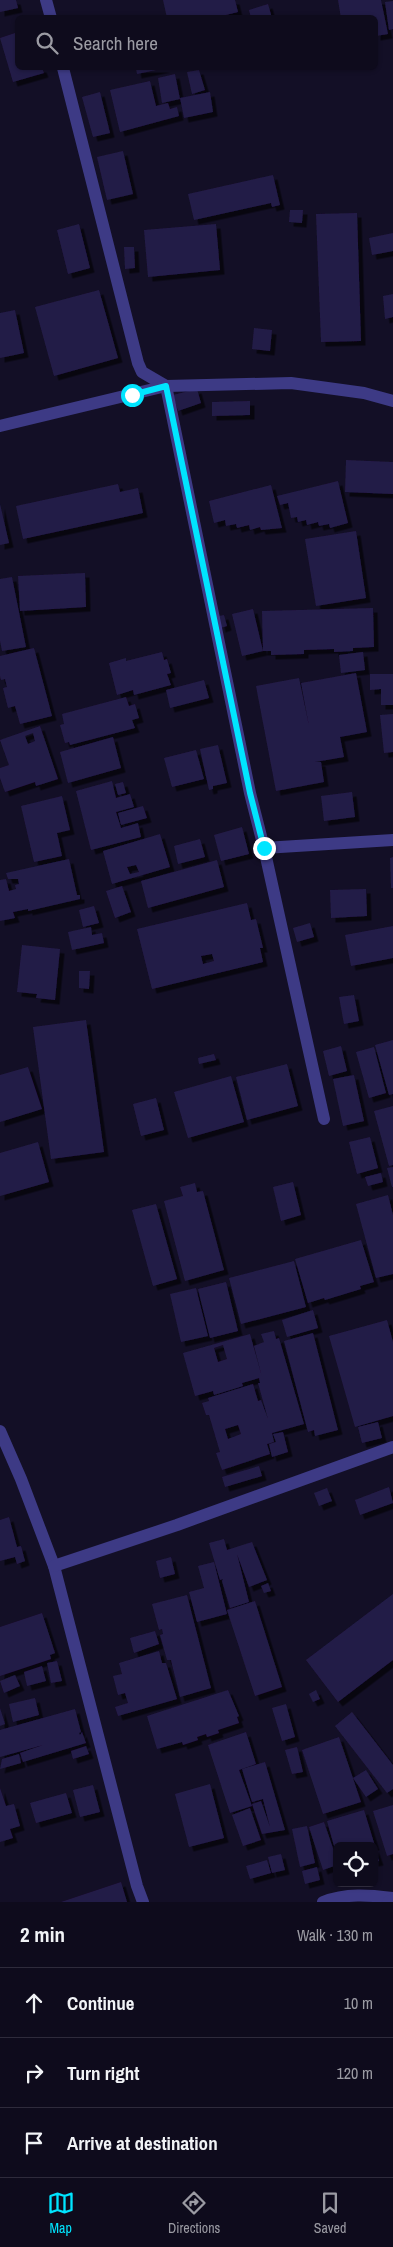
<!DOCTYPE html>
<meta charset="utf-8">
<style>
:root{--surface:#0e0b1c;--page:#171425;--text:#f1f3f6;--muted:#9b9ba3;--line:#2e2b3b;--accent:#00e5ff}
body{margin:0;font-family:"Archivo Narrow",sans-serif;background:var(--page);color:var(--text)}
.controls{position:absolute;right:15px;bottom:15px;display:grid;overflow:hidden;border-radius:8px;box-shadow:0 1px 4px #0004}
.controls button{width:45px;height:45px;display:grid;place-items:center;padding:0;border:0;border-bottom:1px solid var(--line);background:var(--surface);color:var(--text);font:25px sans-serif}
.stop{position:absolute;width:15px;height:15px;margin:-11px;border:4px solid #00e5ff;border-radius:50%;background:#fff}
.stop.end{background:#00e5ff;border-color:#fff;box-shadow:0 1px 5px #0008}
.list{margin:0;padding:0;list-style:none}
h2{display:flex;justify-content:space-between;align-items:center;height:65px;margin:0;padding:0 20px;font-size:21px}
h2 small{font-size:16px;font-weight:400;color:var(--muted)}
.list li{display:grid;grid-template-columns:32px 1fr auto;gap:15px;align-items:center;box-sizing:border-box;height:70px;padding:0 20px;border-top:1px solid var(--line)}
.list b{display:block;font-size:19px;white-space:nowrap}
.list em{font-size:16px;font-style:normal;color:var(--muted)}
.icon{flex:none;width:28px;height:28px;fill:none;stroke:currentColor;stroke-width:2;stroke-linecap:round;stroke-linejoin:round}
.map{position:relative;flex:none;width:393px;height:1902px;overflow:hidden}
.search{position:absolute;background:var(--surface);box-shadow:0 1px 4px #0004;left:15px;right:15px;top:15px;height:55px;display:flex;align-items:center;gap:12px;box-sizing:border-box;padding:0 18px;border-radius:8px;color:var(--muted);font-size:19px}
.sheet{height:275px;background:var(--surface)}
nav{display:flex;justify-content:space-around;align-items:center;box-sizing:border-box;height:70px;border-top:1px solid var(--line);background:var(--surface);font-size:14px;color:var(--muted)}
nav a{display:grid;justify-items:center;gap:2px}
nav .on{color:var(--accent)}
.map>svg:first-child{display:block}
</style>
<div class="map">
<svg width="393" height="1902" viewBox="0 0 393 1902">
<defs>
<filter id="shadow"><feDropShadow dx="4.5" dy="4.5" stdDeviation="0" flood-color="#0009"/></filter>
</defs>
<rect width="100%" height="100%" fill="#130f26"/>
<g fill="#241b47" fill-rule="evenodd" filter="url(#shadow)">
<polygon points="0,0 16,0 18,8 0,12"/>
<polygon points="163,0 235,0 238,12 214,18 167,18"/>
<polygon points="338,0 381,0 388,34 376,36 376,18 341,18"/>
<polygon points="393,1 393,29 389,30 385,2"/>
<polygon points="268,4 272,18 251,18 249,10"/>
<polygon points="18,32 18,68 42,68 44,73 13,82 0,38"/>
<polygon points="136,68 166,68 137,74"/>
<polygon points="199,70 205,90 192,94 187,72"/>
<polygon points="175,74 180,99 162,103 158,78"/>
<polygon points="150,81 156,106 168,103 170,109 177,107 179,116 120,132 110,90"/>
<polygon points="100,92 110,133 93,137 82,97"/>
<polygon points="210,92 213,112 184,118 180,98"/>
<polygon points="123,151 133,194 107,200 97,157"/>
<polygon points="273,175 280,205 272,207 271,203 194,220 188,194"/>
<polygon points="290,210 303,210 302,223 289,222"/>
<polygon points="357,213 361,341 321,342 316,214"/>
<polygon points="79,224 90,268 68,274 57,230"/>
<polygon points="216,224 220,270 148,277 144,230"/>
<polygon points="393,233 393,251 372,255 369,238"/>
<polygon points="124,247 134,247 135,268 125,269"/>
<polygon points="99,290 118,358 54,376 35,307"/>
<polygon points="393,294 393,317 385,319 383,296"/>
<polygon points="15,310 24,353 0,358 0,313"/>
<polygon points="254,328 272,330 270,351 252,349"/>
<polygon points="197,389 201,403 178,411 173,395"/>
<polygon points="250,401 250,415 212,416 212,402"/>
<polygon points="346,460 393,462 393,494 345,492"/>
<polygon points="338,481 348,523 330,528 329,524 319,526 318,522 307,525 306,520 298,522 297,517 291,518 288,503 280,505 277,496"/>
<polygon points="118,484 120,492 138,488 143,513 23,539 16,506"/>
<polygon points="271,485 282,528 261,530 260,527 250,530 249,525 237,528 236,524 226,526 225,520 214,523 209,501"/>
<polygon points="0,504 9,543 0,545"/>
<polygon points="356,531 366,598 316,606 305,539"/>
<polygon points="85,573 86,607 20,611 18,576"/>
<polygon points="12,577 26,647 2,651 0,641 0,579"/>
<polygon points="373,608 374,647 353,648 353,651 334,652 334,649 304,650 304,654 271,655 271,651 263,651 242,656 232,614 253,609 263,651 262,611"/>
<polygon points="224,615 227,626 221,628 219,616"/>
<polygon points="34,648 52,716 20,724 15,706 8,708 3,688 7,687 5,679 1,680 0,676 0,656"/>
<polygon points="162,652 164,660 167,659 171,673 167,674 171,685 134,695 133,690 117,695 109,663 126,658 126,661"/>
<polygon points="363,652 365,670 341,673 339,655"/>
<polygon points="356,673 367,732 340,737 344,757 315,762 321,762 324,782 276,791 256,686 299,678 309,726 301,683"/>
<polygon points="370,674 393,674 393,705 381,705 381,689 370,690"/>
<polygon points="204,680 209,698 170,708 166,690"/>
<polygon points="126,697 129,706 135,704 139,718 132,720 135,728 70,745 69,742 65,743 60,725 64,724 62,714"/>
<polygon points="393,714 393,752 384,753 380,715"/>
<path d="M40,726l18,53 -22,7 -1,-4 -30,10 -5,-14v-10l9,-3 -9,-25zM33,733l2,8 -7,3 -3,-8z"/>
<polygon points="113,737 121,768 68,783 60,752"/>
<polygon points="218,745 227,783 213,786 213,789 209,790 200,749"/>
<polygon points="196,750 204,779 172,787 164,758"/>
<polygon points="112,781 116,798 130,794 134,807 116,812 121,828 138,823 141,837 91,850 76,791"/>
<polygon points="123,782 126,793 118,795 115,784"/>
<polygon points="352,792 355,817 324,821 321,796"/>
<polygon points="62,796 70,830 57,833 62,856 34,862 21,806"/>
<polygon points="143,806 147,818 121,825 118,813"/>
<polygon points="242,827 249,854 221,861 214,835"/>
<path d="M160,834l10,33 -58,17 -9,-33zM136,865l3,7 -9,2 -3,-7z"/>
<polygon points="200,839 205,857 178,864 174,846"/>
<polygon points="393,857 393,888 391,888 390,858"/>
<polygon points="69,859 77,895 80,895 80,899 28,911 28,909 13,912 15,918 0,921 0,880 6,879 9,891 16,889 15,885 19,884 18,879 8,879 6,873"/>
<polygon points="217,860 224,887 148,908 141,881"/>
<polygon points="122,886 131,912 115,918 106,891"/>
<polygon points="366,889 367,916 331,918 330,890"/>
<path d="M247,903l4,17 5,-1 7,29h-3l3,14 -111,27 -15,-60zM212,954l2,7 -11,3 -2,-8z"/>
<polygon points="94,906 99,923 83,927 79,910"/>
<polygon points="310,923 314,937 297,942 293,928"/>
<polygon points="393,926 393,958 351,966 345,935"/>
<polygon points="91,927 92,935 102,933 104,943 72,950 68,932"/>
<polygon points="22,945 60,949 55,1000 36,998 37,994 17,992"/>
<polygon points="79,971 90,971 89,989 79,988"/>
<polygon points="354,995 359,1021 344,1024 339,997"/>
<polygon points="86,1020 104,1152 51,1159 33,1027"/>
<polygon points="393,1040 393,1094 389,1095 375,1045"/>
<polygon points="341,1046 347,1071 329,1076 323,1051"/>
<polygon points="374,1047 386,1093 369,1098 356,1052"/>
<polygon points="214,1054 216,1060 199,1064 198,1058"/>
<polygon points="287,1064 298,1106 247,1120 236,1077"/>
<polygon points="28,1067 42,1109 0,1122 0,1075"/>
<polygon points="354,1075 364,1121 343,1126 333,1079"/>
<polygon points="231,1076 244,1122 188,1138 174,1092"/>
<polygon points="156,1098 164,1130 141,1136 133,1104"/>
<polygon points="393,1106 393,1165 389,1166 374,1111"/>
<polygon points="370,1137 378,1168 357,1174 349,1142"/>
<polygon points="38,1142 49,1182 0,1196 0,1153"/>
<polygon points="393,1167 393,1187 392,1187 387,1168"/>
<polygon points="381,1173 383,1182 368,1186 365,1177"/>
<polygon points="293,1182 301,1215 281,1221 273,1187"/>
<polygon points="195,1183 197,1192 203,1191 224,1270 185,1281 164,1201 183,1196 180,1187"/>
<polygon points="388,1195 393,1215 393,1274 376,1278 356,1204"/>
<polygon points="156,1204 177,1279 153,1286 132,1210"/>
<polygon points="361,1240 374,1282 360,1286 361,1289 325,1300 324,1298 308,1303 295,1259"/>
<polygon points="294,1261 306,1307 241,1324 229,1278"/>
<polygon points="226,1282 238,1331 210,1338 198,1289"/>
<polygon points="196,1288 208,1336 181,1342 170,1294"/>
<polygon points="313,1310 318,1328 287,1337 282,1320"/>
<polygon points="387,1320 393,1342 393,1416 355,1427 329,1336"/>
<path d="M274,1331l2,8 3,-1 25,86 -32,9 2,9 -7,2 3,10 -48,16 -6,-17 4,-1 -11,-37h-3l-4,-12 7,-2 -1,-3 45,-14 5,17 3,-1 7,19 -10,-36h2l-1,-5 -17,5 1,3 -29,9 -1,-4 -18,5 -12,-43 67,-19 12,43 -8,-31 10,-4 -3,-8zM223,1345l4,14 -9,3 -4,-14zM238,1425l3,9 -13,5 -3,-10z"/>
<polygon points="313,1333 338,1430 315,1436 314,1430 308,1432 284,1341"/>
<polygon points="378,1422 382,1438 362,1443 358,1427"/>
<polygon points="283,1432 288,1452 272,1457 269,1444 276,1442 273,1434"/>
<polygon points="259,1466 262,1476 225,1487 222,1477"/>
<polygon points="389,1487 393,1503 360,1515 355,1500"/>
<polygon points="327,1488 332,1501 319,1506 314,1493"/>
<polygon points="9,1517 17,1547 21,1546 25,1561 17,1564 15,1557 0,1561 0,1520"/>
<polygon points="224,1539 227,1550 252,1542 267,1580 249,1587 237,1554 249,1602 230,1608 222,1581 223,1579 220,1580 209,1543"/>
<polygon points="171,1557 175,1574 160,1578 156,1561"/>
<polygon points="214,1562 227,1614 197,1622 189,1592 204,1588 198,1566"/>
<polygon points="268,1583 271,1591 264,1593 261,1586"/>
<polygon points="393,1594 393,1660 338,1702 306,1660"/>
<polygon points="187,1595 211,1688 180,1697 171,1660 167,1660 160,1635 163,1634 162,1629 159,1630 152,1604"/>
<polygon points="255,1601 282,1687 255,1696 227,1610"/>
<polygon points="42,1613 55,1653 50,1655 51,1659 0,1676 0,1627"/>
<polygon points="155,1631 159,1644 134,1653 130,1638"/>
<polygon points="159,1651 162,1663 166,1663 177,1699 118,1716 115,1707 128,1703 125,1693 118,1695 113,1676 122,1674 119,1663"/>
<polygon points="57,1661 62,1681 51,1683 47,1663"/>
<polygon points="42,1666 46,1681 27,1686 24,1672"/>
<polygon points="15,1675 20,1686 4,1693 0,1681"/>
<polygon points="228,1690 239,1716 237,1717 239,1723 218,1730 219,1733 207,1737 206,1734 197,1737 198,1740 183,1745 182,1742 157,1749 147,1716"/>
<polygon points="316,1690 320,1699 313,1702 309,1694"/>
<polygon points="35,1698 39,1715 13,1722 9,1704"/>
<polygon points="286,1704 295,1737 282,1741 272,1708"/>
<polygon points="0,1708 5,1724 0,1726"/>
<polygon points="75,1709 81,1732 79,1733 80,1735 82,1732 86,1743 23,1762 20,1753 43,1745 0,1757 0,1730"/>
<polygon points="352,1712 393,1765 393,1789 387,1793 335,1726"/>
<polygon points="246,1732 256,1764 239,1770 252,1806 230,1813 208,1745"/>
<polygon points="339,1737 361,1802 323,1814 302,1750"/>
<polygon points="86,1746 89,1754 73,1759 71,1751"/>
<polygon points="297,1747 303,1772 292,1774 285,1750"/>
<polygon points="19,1754 21,1763 0,1769 2,1759"/>
<polygon points="265,1762 285,1830 262,1834 252,1804 261,1801 270,1827 263,1799 252,1802 242,1769"/>
<polygon points="366,1770 378,1789 366,1797 353,1778"/>
<polygon points="210,1784 224,1838 189,1847 175,1794"/>
<polygon points="93,1785 100,1812 80,1817 73,1790"/>
<polygon points="0,1788 6,1806 14,1804 20,1826 10,1829 13,1838 0,1842"/>
<polygon points="66,1793 72,1813 36,1823 30,1803"/>
<polygon points="393,1805 393,1854 387,1856 373,1811"/>
<polygon points="250,1808 261,1840 243,1846 232,1815"/>
<polygon points="364,1810 375,1846 337,1846 336,1853 327,1821"/>
<polygon points="324,1822 337,1860 337,1865 323,1870 309,1827"/>
<polygon points="307,1826 315,1863 300,1867 292,1829"/>
<polygon points="374,1847 379,1861 374,1862"/>
<polygon points="281,1854 285,1870 272,1873 268,1857"/>
<polygon points="267,1860 271,1873 250,1879 246,1866"/>
<polygon points="317,1867 320,1880 305,1884 302,1871"/>
<polygon points="121,1882 127,1902 61,1902"/>
</g>
<g fill="none" stroke-linecap="round" stroke-linejoin="round">
<g stroke="#3d3a85" stroke-width="12">
<polyline points="46,0 51,18"/>
<polyline points="63,68 138,363 142,372 166,386 250,793 264,848 393,840"/>
<polyline points="0,426 166,386 291,383 364,393 393,401"/>
<polyline points="264,848 324,1119"/>
<polyline points="0,1431 21,1479 54,1566 137,1886 143,1902"/>
<polyline points="54,1566 177,1525 393,1447"/>
<path d="M323,1902c23,-9 46,-7 70,-4"/>
</g>
<polyline stroke="#3d3a85" stroke-width="12" points="388,1902 393,1900"/>
</g>
<g fill="none" stroke-linecap="round" stroke-linejoin="round">
<polyline stroke="#00e5ff" stroke-width="6" points="132,395 166,386 250,793 264,848"/>
</g>
</svg>
<div class="controls">
<button><svg class="icon" aria-label="locate" viewBox="0 0 24 24"><circle cx="12" cy="12" r="6"/><path d="M12 2v4M12 18v4M2 12h4M18 12h4"/></svg></button>
</div>
<div class="stop" style="left:132px;top:395px"></div>
<div class="stop end" style="left:264px;top:848px"></div>
<div class="search"><svg class="icon" aria-label="search" viewBox="0 0 24 24"><circle cx="10" cy="10" r="6"/><path d="M15 15l6 6"/></svg>Search here</div>
</div>
<section class="sheet">
<h2>2 min<small>Walk · 130 m</small></h2>
<ul class="list">
<li><svg class="icon" aria-label="ahead" viewBox="0 0 24 24"><path d="M12 20V5M6 11l6-6 6 6"/></svg><div><b>Continue</b></div><em>10 m</em></li>
<li><svg class="icon" aria-label="right" viewBox="0 0 24 24"><path d="M7 20v-9h11M14 6l5 5-5 5"/></svg><div><b>Turn right</b></div><em>120 m</em></li>
<li><svg class="icon" aria-label="arrive" viewBox="0 0 24 24"><path d="M6 21V4h12l-3 4 3 4H6"/></svg><div><b>Arrive at destination</b></div></li>
</ul>
</section>
<nav>
<a class="on"><svg class="icon" aria-label="map" viewBox="0 0 24 24"><path d="M3 6l6-2 6 2 6-2v14l-6 2-6-2-6 2zM9 4v14M15 6v14"/></svg>Map</a>
<a><svg class="icon" aria-label="directions" viewBox="0 0 24 24"><path d="M12 3l9 9-9 9-9-9zM9 14v-3h6M13 9l2 2-2 2"/></svg>Directions</a>
<a><svg class="icon" aria-label="saved" viewBox="0 0 24 24"><path d="M7 4h10v16l-5-4-5 4z"/></svg>Saved</a>
</nav>
